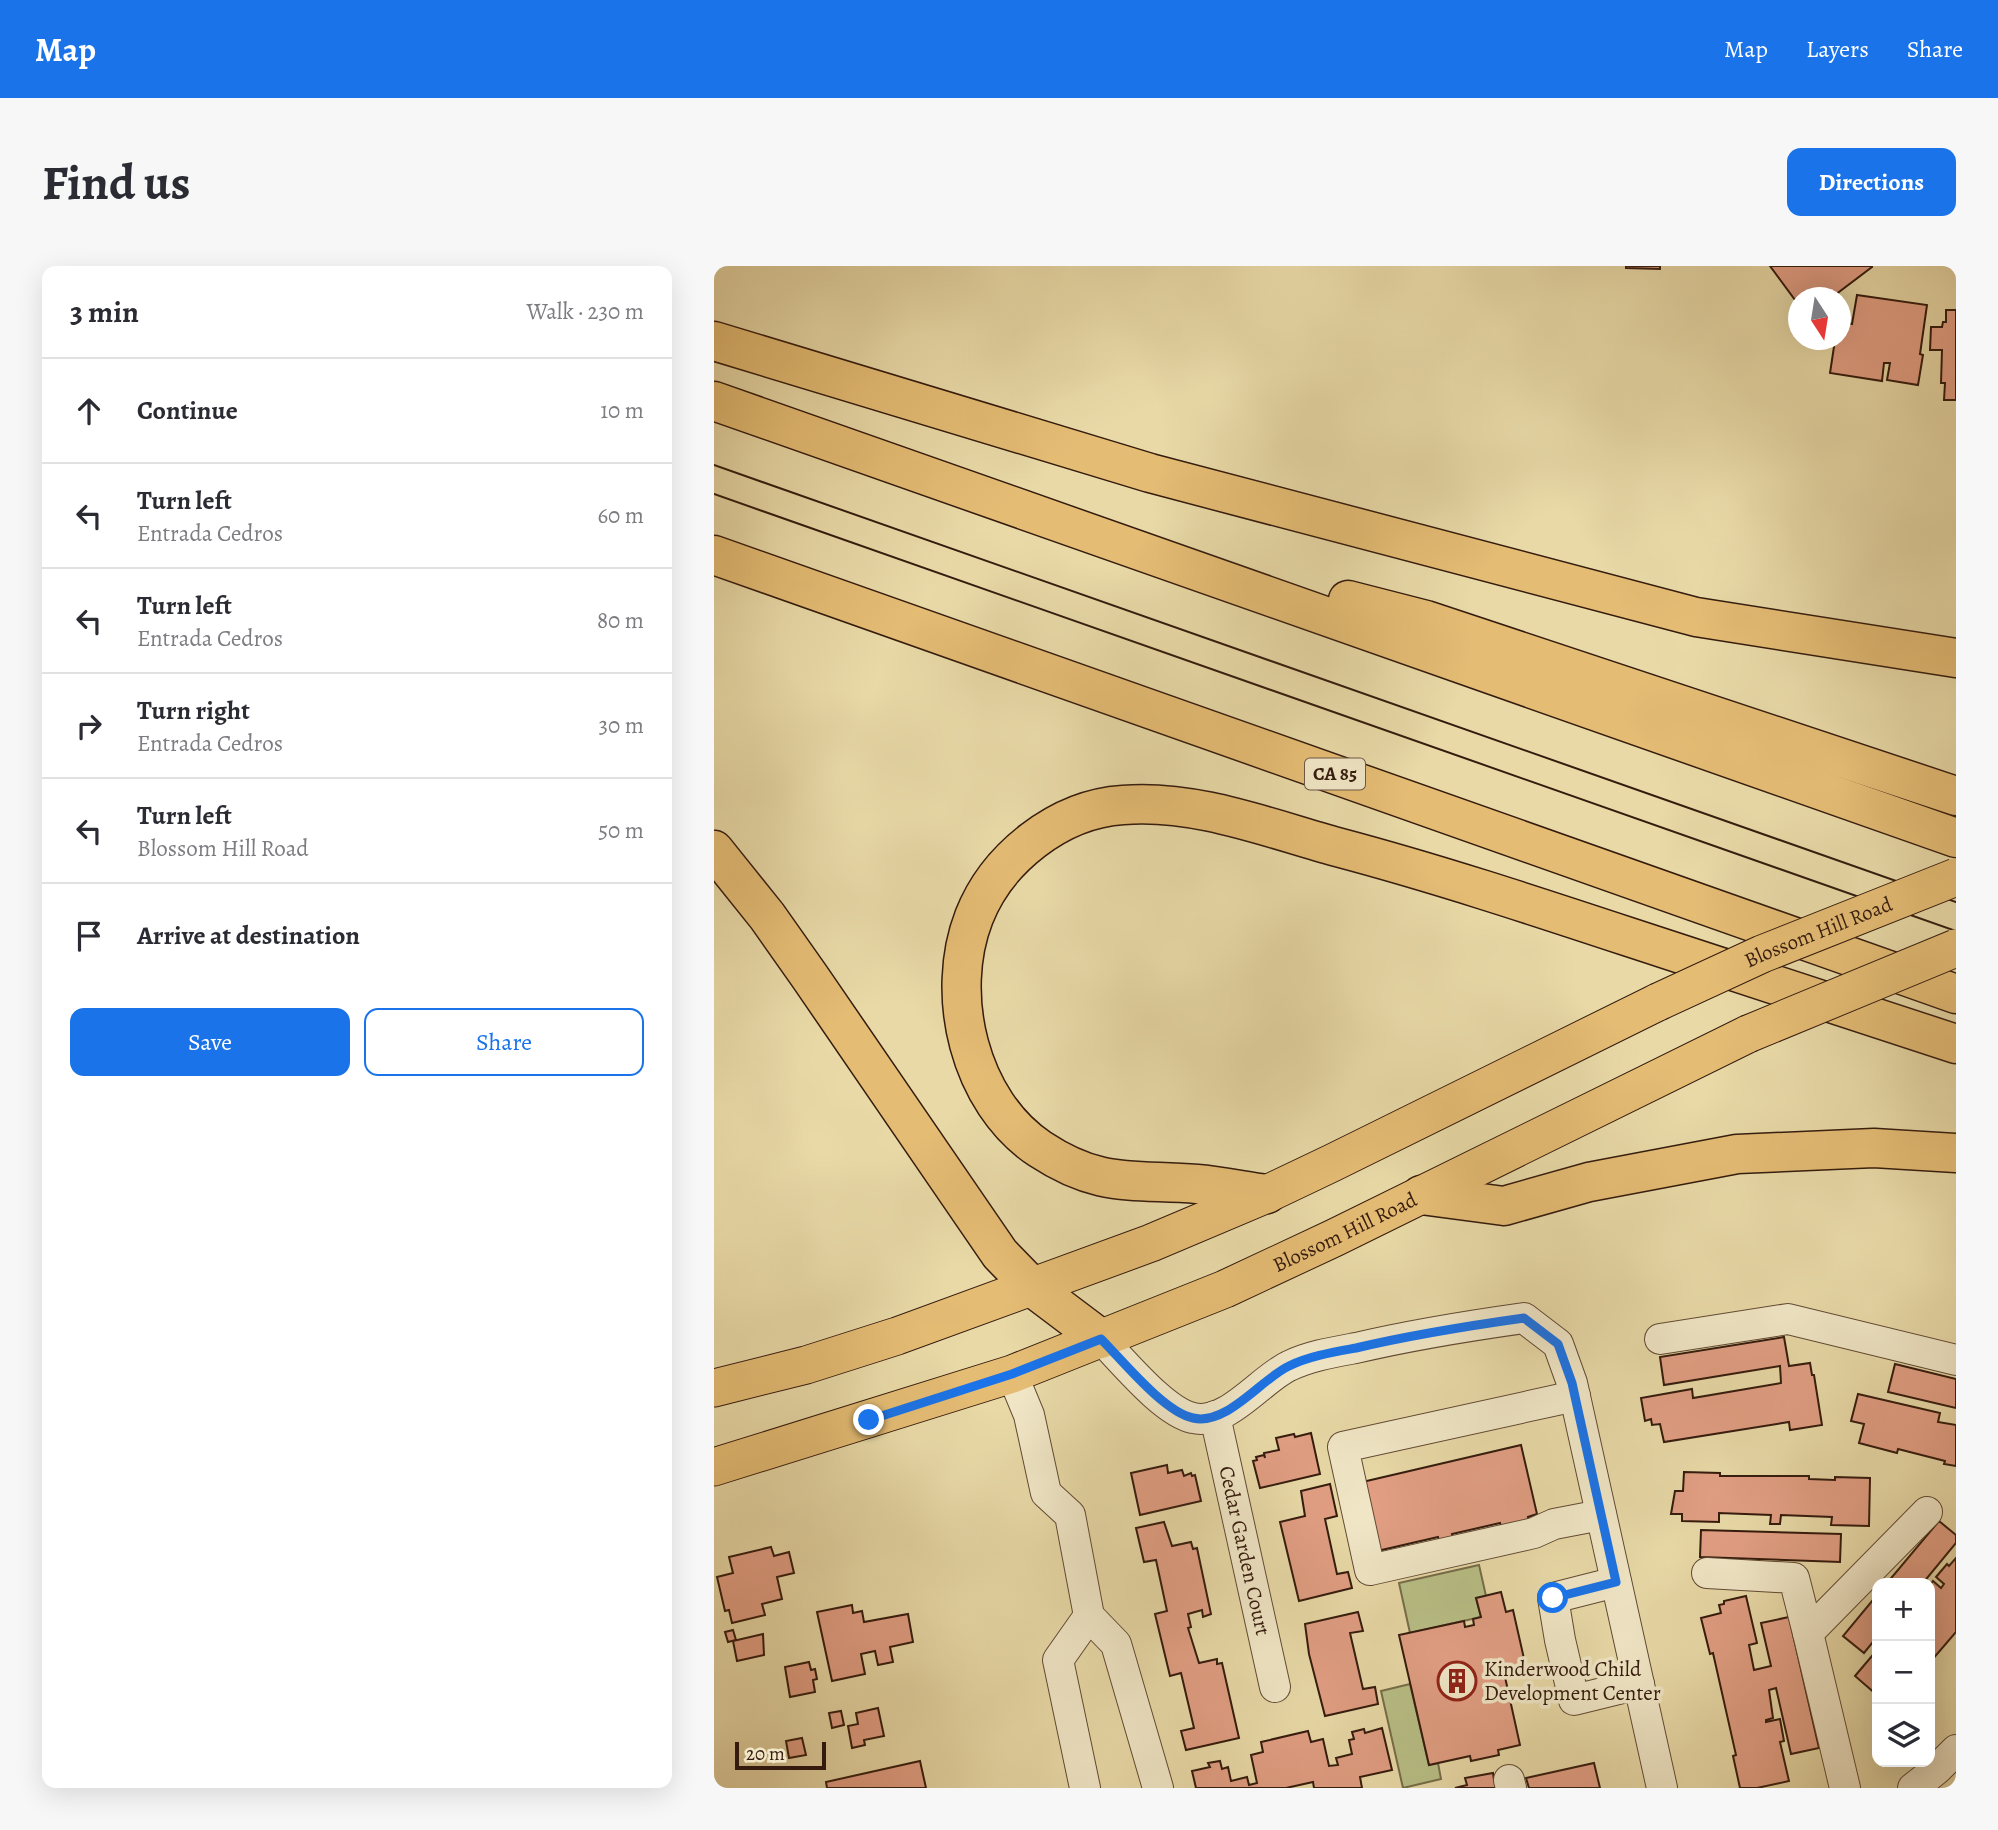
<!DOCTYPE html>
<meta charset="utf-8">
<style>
:root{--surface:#fff;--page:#f7f7f7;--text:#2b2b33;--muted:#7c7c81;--line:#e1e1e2;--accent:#1a73e8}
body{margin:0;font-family:Alegreya,serif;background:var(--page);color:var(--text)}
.controls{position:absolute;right:21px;bottom:21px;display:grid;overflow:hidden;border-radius:14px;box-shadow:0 7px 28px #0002}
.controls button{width:63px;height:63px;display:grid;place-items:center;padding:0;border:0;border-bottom:2px solid var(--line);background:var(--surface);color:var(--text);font:35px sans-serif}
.compass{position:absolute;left:1074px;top:21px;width:63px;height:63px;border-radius:50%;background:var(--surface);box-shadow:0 7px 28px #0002;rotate:168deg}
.scale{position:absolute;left:21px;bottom:18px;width:91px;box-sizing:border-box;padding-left:7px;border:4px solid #341b0d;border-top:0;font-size:19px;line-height:24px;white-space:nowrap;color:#341b0d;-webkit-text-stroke:5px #f0e6c6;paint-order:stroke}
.stop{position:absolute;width:21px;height:21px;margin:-16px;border:5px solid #1a73e8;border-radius:50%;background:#fff}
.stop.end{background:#1a73e8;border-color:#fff;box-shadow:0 2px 7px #0008}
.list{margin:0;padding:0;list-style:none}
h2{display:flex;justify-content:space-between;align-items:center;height:91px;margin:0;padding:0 28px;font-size:30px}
h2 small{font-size:23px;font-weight:400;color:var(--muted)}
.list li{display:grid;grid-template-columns:46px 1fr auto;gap:21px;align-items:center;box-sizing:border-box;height:105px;padding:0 28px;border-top:2px solid var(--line)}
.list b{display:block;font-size:26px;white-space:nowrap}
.list p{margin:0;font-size:23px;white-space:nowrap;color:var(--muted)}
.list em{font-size:23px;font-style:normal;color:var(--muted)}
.actions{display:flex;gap:14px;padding:21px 28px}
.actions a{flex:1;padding:16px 0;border:2px solid var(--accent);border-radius:14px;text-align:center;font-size:24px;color:var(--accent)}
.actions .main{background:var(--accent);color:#fff}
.icon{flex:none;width:38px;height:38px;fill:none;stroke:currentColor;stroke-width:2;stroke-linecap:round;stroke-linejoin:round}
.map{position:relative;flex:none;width:1242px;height:1522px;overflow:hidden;border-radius:14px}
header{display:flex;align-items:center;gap:42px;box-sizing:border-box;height:98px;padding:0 35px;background:var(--accent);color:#fff}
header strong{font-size:33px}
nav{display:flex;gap:38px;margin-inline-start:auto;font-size:24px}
.intro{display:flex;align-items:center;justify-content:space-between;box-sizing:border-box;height:168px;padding:0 42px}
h1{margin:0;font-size:49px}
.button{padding:18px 32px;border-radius:14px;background:var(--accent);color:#fff;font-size:24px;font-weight:700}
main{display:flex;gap:42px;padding:0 42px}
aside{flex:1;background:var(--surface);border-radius:14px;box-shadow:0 7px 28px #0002}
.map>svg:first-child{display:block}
</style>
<header>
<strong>Map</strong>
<nav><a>Map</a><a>Layers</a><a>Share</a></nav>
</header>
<div class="intro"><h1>Find us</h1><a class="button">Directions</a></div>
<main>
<aside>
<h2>3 min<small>Walk · 230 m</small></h2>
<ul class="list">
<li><svg class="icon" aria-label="ahead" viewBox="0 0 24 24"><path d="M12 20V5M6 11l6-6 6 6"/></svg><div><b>Continue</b></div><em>10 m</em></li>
<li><svg class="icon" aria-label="left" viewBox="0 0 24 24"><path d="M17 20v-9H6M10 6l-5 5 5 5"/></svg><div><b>Turn left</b><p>Entrada Cedros</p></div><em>60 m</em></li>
<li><svg class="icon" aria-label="left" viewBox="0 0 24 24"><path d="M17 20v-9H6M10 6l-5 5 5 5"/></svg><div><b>Turn left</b><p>Entrada Cedros</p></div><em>80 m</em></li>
<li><svg class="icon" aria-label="right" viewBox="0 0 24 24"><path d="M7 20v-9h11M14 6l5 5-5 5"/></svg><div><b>Turn right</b><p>Entrada Cedros</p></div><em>30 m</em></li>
<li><svg class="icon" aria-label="left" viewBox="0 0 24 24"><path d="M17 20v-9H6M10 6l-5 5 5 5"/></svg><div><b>Turn left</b><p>Blossom Hill Road</p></div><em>50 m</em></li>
<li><svg class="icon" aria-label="arrive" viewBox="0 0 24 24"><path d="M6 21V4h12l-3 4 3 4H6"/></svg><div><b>Arrive at destination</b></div></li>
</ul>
<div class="actions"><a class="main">Save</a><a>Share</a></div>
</aside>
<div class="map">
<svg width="1242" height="1522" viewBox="0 0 1242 1522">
<rect width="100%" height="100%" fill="#e8d9a7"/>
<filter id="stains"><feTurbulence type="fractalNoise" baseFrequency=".00286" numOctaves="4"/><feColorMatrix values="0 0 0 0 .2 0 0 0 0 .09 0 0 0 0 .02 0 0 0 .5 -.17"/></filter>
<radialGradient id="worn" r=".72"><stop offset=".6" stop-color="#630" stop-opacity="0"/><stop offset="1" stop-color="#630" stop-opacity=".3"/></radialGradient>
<g fill="#b8bf86" stroke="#766d4a" stroke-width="2">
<polygon points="765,1299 772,1330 762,1332 767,1351 696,1367 685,1317"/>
<polygon points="696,1418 715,1499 724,1497 727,1513 689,1522 667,1425"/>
</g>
<g fill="#e19e83" stroke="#341b0d" stroke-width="2">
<polygon points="912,0 946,0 946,3 912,2"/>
<polygon points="1056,0 1158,0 1158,1 1117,32 1084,32 1084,38"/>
<polygon points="1143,29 1213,39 1206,88 1209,89 1204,119 1173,114 1176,97 1170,97 1168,115 1116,107 1121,74 1126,74 1126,56 1138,58"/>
<polygon points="1232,44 1242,44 1242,134 1230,134 1231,117 1227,117 1228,84 1216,84 1217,61 1228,61 1229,56 1232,56"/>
<polygon points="1070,1071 1075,1100 1096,1097 1098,1109 1100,1109 1108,1159 1076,1164 1075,1156 950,1176 946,1158 938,1159 937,1153 931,1155 927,1132 978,1123 979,1132 1067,1117 1066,1100 950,1119 946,1091"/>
<polygon points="1181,1098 1242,1113 1242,1142 1174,1126"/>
<polygon points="1144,1128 1226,1147 1224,1156 1242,1159 1242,1200 1230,1198 1231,1195 1184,1183 1183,1187 1145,1177 1150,1158 1137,1155"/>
<polygon points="597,1167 606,1208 546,1222 539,1195 543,1194 542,1191 550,1189 551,1192 550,1187 565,1184 562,1172 580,1168 581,1171"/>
<polygon points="807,1179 823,1248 814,1251 817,1264 789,1270 786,1257 738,1268 739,1272 725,1276 724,1271 659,1286 644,1217"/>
<polygon points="453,1199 454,1207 468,1204 470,1210 477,1207 478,1210 481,1209 487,1235 426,1249 417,1207"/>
<polygon points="970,1206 1006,1207 1006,1210 1095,1210 1095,1213 1121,1214 1121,1211 1156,1212 1155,1260 1117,1259 1118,1251 1067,1249 1066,1258 1056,1258 1057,1249 1005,1247 1005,1256 968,1255 968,1248 957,1248 961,1225 969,1225"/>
<polygon points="616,1218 623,1250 611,1253 623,1308 634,1306 638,1322 585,1335 566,1256 591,1250 587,1225"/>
<polygon points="1225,1255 1242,1269 1242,1277 1209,1317 1173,1317"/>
<polygon points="450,1256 458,1280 477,1276 479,1283 483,1282 497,1348 489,1351 488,1344 474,1348 477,1361 474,1362 485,1397 503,1393 503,1398 508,1397 525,1472 472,1484 467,1465 480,1462 467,1407 456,1410 441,1348 453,1345 442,1294 430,1296 422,1262"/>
<polygon points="987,1264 1127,1268 1126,1296 986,1291"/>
<polygon points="57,1281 60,1290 75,1286 80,1307 63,1311 68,1333 48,1338 51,1349 18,1357 15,1344 11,1345 3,1311 19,1307 15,1291"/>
<polygon points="1242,1292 1242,1366 1218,1394 1216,1393 1216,1319 1219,1315 1227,1322 1230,1318 1222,1311 1233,1298 1235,1300"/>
<polygon points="787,1326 792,1346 799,1344 813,1406 791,1411 806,1479 784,1484 785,1489 757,1495 756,1490 715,1499 685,1369 750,1355 751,1361 760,1359 759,1353 767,1351 762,1332"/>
<polygon points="1163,1329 1163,1371 1150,1387 1129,1370"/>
<polygon points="1032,1330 1043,1377 1035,1379 1040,1404 1057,1400 1047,1357 1075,1351 1105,1482 1077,1488 1062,1422 1055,1424 1059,1452 1052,1454 1052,1456 1066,1453 1070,1475 1066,1476 1075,1515 1043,1522 1026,1522 1019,1490 1022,1489 999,1387 996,1388 987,1352 1007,1347 1005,1339 1010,1338 1010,1335"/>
<polygon points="138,1339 139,1347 148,1345 150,1356 194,1348 199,1376 176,1381 179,1396 164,1399 161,1385 147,1388 151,1408 118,1415 103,1346"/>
<polygon points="644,1346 649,1365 636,1367 649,1423 661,1421 664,1438 611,1450 595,1388 591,1358"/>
<polygon points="19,1364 22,1374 14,1376 11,1366"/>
<polygon points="49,1368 50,1389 23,1395 19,1375"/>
<polygon points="1163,1384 1163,1429 1141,1410"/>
<polygon points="95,1396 97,1404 101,1403 103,1413 99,1414 101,1426 76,1431 71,1401"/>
<polygon points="164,1442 170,1470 150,1474 151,1479 138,1482 134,1460 144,1458 142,1447"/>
<polygon points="127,1445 130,1459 118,1462 115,1447"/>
<polygon points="668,1462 678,1504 646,1511 648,1522 600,1522 599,1516 572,1522 482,1522 478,1505 496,1501 494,1497 506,1495 508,1503 514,1501 517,1515 533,1511 535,1519 543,1517 537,1489 549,1486 547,1476 594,1465 597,1476 609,1473 615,1500 624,1499 622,1492 638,1488 635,1474 640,1473 638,1466 650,1463 651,1467"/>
<polygon points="88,1472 92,1489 75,1492 72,1475"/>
<polygon points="206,1495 212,1522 113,1522 112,1516"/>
<polygon points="880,1497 886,1522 815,1522 812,1512"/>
<polygon points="779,1507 780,1514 784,1513 786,1522 741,1522 753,1519 751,1512"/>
</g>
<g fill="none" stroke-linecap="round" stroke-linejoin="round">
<defs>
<g id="minor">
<path d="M387,1073c23,23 63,73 92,79 34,8 68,-39 96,-52 20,-10 45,-14 67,-18 55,-13 111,-22 168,-30l34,26 14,39 90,405"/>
<polyline points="946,1073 1074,1053 1242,1094"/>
<polyline points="298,1108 315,1149 332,1227 356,1249 375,1350 402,1378 444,1522"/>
<polyline points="861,1130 629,1181 656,1304 820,1267 840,1258 887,1249"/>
<path id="s1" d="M501,1150l60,271"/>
<polyline points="993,1307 1080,1312 1094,1367"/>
<polyline points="902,1316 839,1332 846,1374 860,1434 925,1418"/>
<polyline points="795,1514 797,1522"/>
<polyline points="371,1522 344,1394 375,1350"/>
<polyline points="1131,1522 1094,1367 1213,1246"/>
<polyline points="1199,1522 1222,1504 1242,1484"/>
</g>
<g id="major">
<polyline points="0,1122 92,1099 183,1070 437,977 553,928 618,897 944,736"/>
<path id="s2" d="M0,1201l298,-93 213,-85 109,-51 414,-204"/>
</g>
<g id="highway">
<polyline points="0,75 436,207 982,351 1242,392"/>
<polyline points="0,135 1242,572"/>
<polyline points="0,289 1242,728"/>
<polyline points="634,334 712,354 1242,530"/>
<polyline points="0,584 53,650 96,711 286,988 318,1021 387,1073"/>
<path d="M553,928c-23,-3 -46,-8 -70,-10 -65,-5 -98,4 -157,-35 -71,-47 -96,-155 -66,-232 23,-59 85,-108 149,-112 72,-6 145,23 214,42 98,26 195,58 292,90 109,36 218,72 327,107"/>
<polyline points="707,929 790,940 875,916 1023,888 1160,882 1242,887"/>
</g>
</defs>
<use href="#minor" stroke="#614a34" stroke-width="32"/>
<use href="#major" stroke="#341b0d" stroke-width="39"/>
<use href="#highway" stroke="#341b0d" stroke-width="41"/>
<use href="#minor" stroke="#f0e6c6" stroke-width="30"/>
<use href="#major" stroke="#e4bc74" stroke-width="37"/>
<use href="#highway" stroke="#e4bc74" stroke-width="38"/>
<g stroke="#341b0d" stroke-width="2">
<polyline points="0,199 1242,636"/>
<polyline points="0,228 1242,665"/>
</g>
<defs>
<g id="major-bridge">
<path id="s3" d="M944,736l104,-48 194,-77"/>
<polyline points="1034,768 1242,682"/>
</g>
</defs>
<use href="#major-bridge" stroke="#341b0d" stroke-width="39" stroke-linecap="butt"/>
<use href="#major-bridge" stroke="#e4bc74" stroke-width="37"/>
</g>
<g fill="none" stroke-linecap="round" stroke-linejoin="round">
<path stroke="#1a73e8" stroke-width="9" d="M155,1154l143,-46 89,-35c22,22 63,73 92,79 34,8 68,-39 96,-52 20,-10 45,-14 67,-18 55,-13 111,-22 168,-30l34,26 14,39 44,199 -63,16"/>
</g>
<defs>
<symbol id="building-ring" viewBox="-11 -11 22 22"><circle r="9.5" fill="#f0e6c6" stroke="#8f2418" stroke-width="1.5"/><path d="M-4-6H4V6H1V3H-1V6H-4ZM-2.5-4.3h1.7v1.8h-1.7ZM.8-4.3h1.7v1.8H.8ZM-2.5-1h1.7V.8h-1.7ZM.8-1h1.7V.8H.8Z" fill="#8f2418"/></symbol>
</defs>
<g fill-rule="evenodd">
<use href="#building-ring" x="721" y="1393" width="44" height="44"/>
</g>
<g text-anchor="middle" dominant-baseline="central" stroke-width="7" stroke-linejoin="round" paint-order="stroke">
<rect fill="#f0e6c6" stroke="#6c5844" stroke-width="2" x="591" y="492.5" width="60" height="31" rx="5"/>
<g font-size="19" font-weight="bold" fill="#341b0d">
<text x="621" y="508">CA 85</text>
</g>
<g font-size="21" fill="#341b0d" stroke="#f0e6c6">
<text stroke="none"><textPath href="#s3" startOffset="175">Blossom Hill Road</textPath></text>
<text stroke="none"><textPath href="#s2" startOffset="674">Blossom Hill Road</textPath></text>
<text stroke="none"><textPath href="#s1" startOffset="138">Cedar Garden Court</textPath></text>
</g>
<g font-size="21" fill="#341b0d" stroke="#f0e6c6" text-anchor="start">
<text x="770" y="1403">Kinderwood Child<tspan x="770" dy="24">Development Center</tspan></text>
</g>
</g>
<rect width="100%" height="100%" filter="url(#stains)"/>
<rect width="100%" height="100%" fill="url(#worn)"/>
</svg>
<div class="controls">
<button>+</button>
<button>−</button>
<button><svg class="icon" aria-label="layers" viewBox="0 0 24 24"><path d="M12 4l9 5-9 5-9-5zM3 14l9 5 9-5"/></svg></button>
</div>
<svg class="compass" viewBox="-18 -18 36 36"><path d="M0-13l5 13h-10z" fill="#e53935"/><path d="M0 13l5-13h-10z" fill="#7c7c81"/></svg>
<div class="scale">20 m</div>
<div class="stop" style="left:839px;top:1332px"></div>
<div class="stop end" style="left:155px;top:1154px"></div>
</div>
</main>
